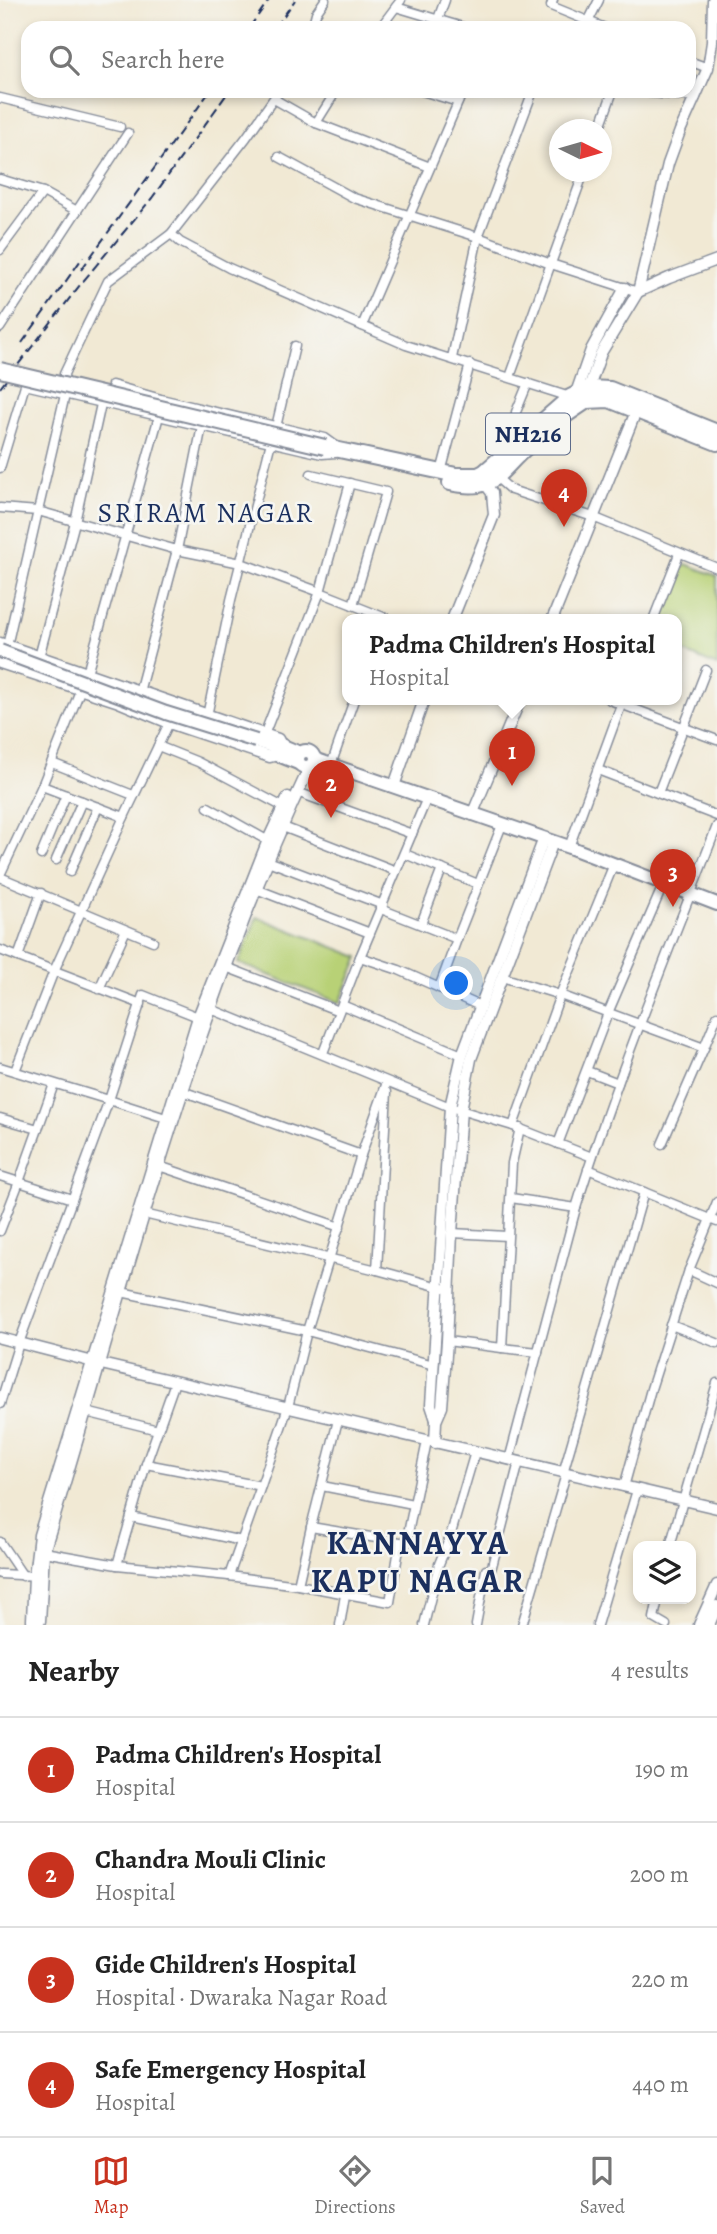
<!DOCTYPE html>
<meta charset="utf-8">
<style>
:root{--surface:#fff;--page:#f2f2f2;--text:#222;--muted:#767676;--line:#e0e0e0;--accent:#c8321e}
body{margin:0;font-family:Alegreya,serif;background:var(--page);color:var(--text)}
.controls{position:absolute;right:21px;bottom:21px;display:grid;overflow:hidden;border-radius:14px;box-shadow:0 4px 10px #0003}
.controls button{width:63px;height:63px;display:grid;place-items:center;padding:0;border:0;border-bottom:2px solid var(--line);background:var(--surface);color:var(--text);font:35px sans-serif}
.compass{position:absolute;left:549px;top:119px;width:63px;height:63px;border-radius:50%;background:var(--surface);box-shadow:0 4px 10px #0003;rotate:95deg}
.you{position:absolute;left:457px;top:984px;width:24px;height:24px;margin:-18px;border:5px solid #fff;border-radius:50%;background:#1a73e8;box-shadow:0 0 0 10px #1a73e833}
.badge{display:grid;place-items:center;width:46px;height:46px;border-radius:50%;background:var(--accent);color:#fff;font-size:23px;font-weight:700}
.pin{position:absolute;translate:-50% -58px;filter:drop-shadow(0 2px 4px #0008)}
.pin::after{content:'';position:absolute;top:37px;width:24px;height:21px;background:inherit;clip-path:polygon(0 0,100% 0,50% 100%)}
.popup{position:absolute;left:342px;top:614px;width:340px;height:91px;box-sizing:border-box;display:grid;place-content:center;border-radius:14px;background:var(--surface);filter:drop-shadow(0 2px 5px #0005);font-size:23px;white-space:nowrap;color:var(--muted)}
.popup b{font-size:26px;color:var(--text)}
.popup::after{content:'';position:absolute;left:50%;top:100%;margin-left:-14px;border:14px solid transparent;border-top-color:var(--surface)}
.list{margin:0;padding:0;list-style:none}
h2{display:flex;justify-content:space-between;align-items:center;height:91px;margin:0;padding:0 28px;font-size:30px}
h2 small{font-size:23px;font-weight:400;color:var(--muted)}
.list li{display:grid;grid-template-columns:46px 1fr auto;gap:21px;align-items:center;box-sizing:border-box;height:105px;padding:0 28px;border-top:2px solid var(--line)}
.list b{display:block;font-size:26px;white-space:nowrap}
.list p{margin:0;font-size:23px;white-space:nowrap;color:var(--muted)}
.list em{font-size:23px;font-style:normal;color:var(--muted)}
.icon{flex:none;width:38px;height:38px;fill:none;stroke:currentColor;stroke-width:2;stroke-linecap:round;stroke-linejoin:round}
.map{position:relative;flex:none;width:717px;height:1625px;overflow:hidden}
.search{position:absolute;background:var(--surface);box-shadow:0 4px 10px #0003;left:21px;right:21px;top:21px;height:77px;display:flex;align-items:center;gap:18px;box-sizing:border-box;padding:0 24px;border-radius:21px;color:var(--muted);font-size:26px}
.sheet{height:511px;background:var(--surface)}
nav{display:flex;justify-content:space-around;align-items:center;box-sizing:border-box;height:98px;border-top:2px solid var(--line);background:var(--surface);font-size:19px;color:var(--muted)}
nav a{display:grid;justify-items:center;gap:4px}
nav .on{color:var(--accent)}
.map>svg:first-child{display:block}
</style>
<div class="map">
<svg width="717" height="1625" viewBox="0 0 717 1625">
<rect width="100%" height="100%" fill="#f6f6f2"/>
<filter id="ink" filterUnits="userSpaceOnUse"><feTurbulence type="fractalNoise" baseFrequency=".0143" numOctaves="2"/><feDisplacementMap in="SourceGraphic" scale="14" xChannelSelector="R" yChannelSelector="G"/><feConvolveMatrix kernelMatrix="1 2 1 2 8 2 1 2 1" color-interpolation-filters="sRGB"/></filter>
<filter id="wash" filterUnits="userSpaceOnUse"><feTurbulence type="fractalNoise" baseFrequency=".00686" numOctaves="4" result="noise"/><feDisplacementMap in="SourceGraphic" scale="28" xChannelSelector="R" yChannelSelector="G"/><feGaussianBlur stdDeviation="1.57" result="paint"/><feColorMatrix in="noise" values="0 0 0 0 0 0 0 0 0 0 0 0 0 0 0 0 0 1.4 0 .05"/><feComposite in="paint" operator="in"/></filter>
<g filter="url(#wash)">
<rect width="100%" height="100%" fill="#f1e9d4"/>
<g fill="#b8d176" stroke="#6a806a" stroke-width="2">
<polygon points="686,564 717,576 717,666 677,649 676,620 660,620 681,568"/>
<polygon points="257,917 359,957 340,1003 238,963"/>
</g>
</g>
<g filter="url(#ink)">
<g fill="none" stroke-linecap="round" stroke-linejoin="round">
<defs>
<g id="minor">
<polyline points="553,0 551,6 605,28"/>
<polyline points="396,7 466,28"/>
<polyline points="438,19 445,0"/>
<polyline points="588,22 599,0"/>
<polyline points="312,28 316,13 325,0"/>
<polyline points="380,28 401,0"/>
<polyline points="689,61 708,68"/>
<polyline points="279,91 246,138 171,234 108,281 64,374 65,395 38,511 177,550 241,563 320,592 350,483"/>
<polyline points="422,91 458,102"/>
<polyline points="630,91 696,97"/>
<polyline points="0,98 120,127"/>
<polyline points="274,99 316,123 430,167"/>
<polyline points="316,123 336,91"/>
<polyline points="599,130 613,91"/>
<polyline points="279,157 354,198 478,237 551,264 638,292"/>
<polyline points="0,179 43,192 77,211"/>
<polyline points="171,234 180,242 229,268 406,345 570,397"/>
<polyline points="0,250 43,192"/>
<polyline points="362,326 463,91"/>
<polyline points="0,328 128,133"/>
<polyline points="452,358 478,237 533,91"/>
<polyline points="510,377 584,172"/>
<polyline points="112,385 161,399 325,438 336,446"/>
<polyline points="159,416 87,673 42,786 124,817 169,723"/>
<polyline points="276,427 295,346"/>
<polyline points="514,446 516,412 528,383"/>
<polyline points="0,468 25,385 322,454 335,453"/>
<polyline points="441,472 470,364"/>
<polyline points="311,474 386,492 353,605"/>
<polyline points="496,477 511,490 593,517 717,568"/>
<polyline points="0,508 38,511 7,646"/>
<polyline points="653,620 679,554"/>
<polyline points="39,657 75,522 101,404"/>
<polyline points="139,692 177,550 202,426"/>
<polyline points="610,700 717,740"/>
<polyline points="207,716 231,600 271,442"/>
<polyline points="264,735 320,592 391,620"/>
<polyline points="158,746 198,762 287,809"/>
<polyline points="52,763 133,795"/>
<polyline points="331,765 354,700"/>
<polyline points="598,770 717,816"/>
<polyline points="297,792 412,834"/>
<polyline points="658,793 706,670"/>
<polyline points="208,807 272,843"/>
<polyline points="283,827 396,871"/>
<polyline points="569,847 623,700"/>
<polyline points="405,854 478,884"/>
<polyline points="41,855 66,795"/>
<polyline points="56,860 82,801"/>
<polyline points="268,861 383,905"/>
<polyline points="70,872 98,807"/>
<polyline points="0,875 42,786"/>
<polyline points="0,877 153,941"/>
<polyline points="256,889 370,933"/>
<polyline points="381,909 457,939 502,825"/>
<polyline points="421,924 442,869"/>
<polyline points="0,950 141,1004"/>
<polyline points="18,957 41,893"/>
<polyline points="360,957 399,970 480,1006"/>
<polyline points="226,967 339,1011"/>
<polyline points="502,977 560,995 704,1048 662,1144"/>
<polyline points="439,988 457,939"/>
<polyline points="99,989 126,930"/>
<polyline points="342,1005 462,1055"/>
<polyline points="211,1009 450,1107 513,1126 592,1157"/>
<polyline points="704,1048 717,1016"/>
<polyline points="323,1053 360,957 427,798"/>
<polyline points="0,1067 109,1100 143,995 203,1019"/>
<polyline points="15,1071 54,971 124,817"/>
<polyline points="587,1071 618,1083"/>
<polyline points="182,1091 361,1155 387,1082"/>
<polyline points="0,1118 38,1129 54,1084"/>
<polyline points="513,1126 560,995 614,864"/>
<polyline points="558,1144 608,1013 664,883"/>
<polyline points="159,1166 340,1227"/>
<polyline points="588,1169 717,1222"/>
<polyline points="0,1176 19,1182 38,1129"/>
<path d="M511,1198l65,10c40,-130 92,-255 141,-382"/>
<polyline points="144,1214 377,1270 443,1288"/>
<polyline points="0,1231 19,1182 72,1199"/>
<polyline points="452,1233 507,1236"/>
<polyline points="377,1270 387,1092"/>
<polyline points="689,1270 717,1283"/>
<polyline points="121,1292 307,1331 434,1365"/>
<polyline points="671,1325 717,1343"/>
<polyline points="447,1341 502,1348 512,1163 520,1128"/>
<polyline points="502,1348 538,1352"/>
<polyline points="175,1382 146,1464 261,1486 288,1407 307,1331 361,1155"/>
<polyline points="0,1404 19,1343 109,1100 172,1120"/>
<polyline points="86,1412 158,1430"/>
<polyline points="338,1420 311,1527 406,1543 427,1441"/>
<polyline points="509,1460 576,1208"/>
<polyline points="146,1464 131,1517 242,1541"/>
<polyline points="563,1473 644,1192"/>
<polyline points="261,1486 229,1576 298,1585"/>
<polyline points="322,1486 413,1504"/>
<polyline points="624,1487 651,1389 689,1270 717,1202"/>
<polyline points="131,1517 117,1565 229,1576"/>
<polyline points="311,1527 298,1585 390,1602 400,1543"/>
<polyline points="0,1542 23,1576"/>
<polyline points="670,1546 717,1383"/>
<polyline points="44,1552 117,1565"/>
<polyline points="0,1574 39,1576"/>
<polyline points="658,1599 654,1618 666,1625"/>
<polyline points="340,1625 345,1595"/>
<polyline points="424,1625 439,1564 450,1537 475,1452"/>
<polyline points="476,1625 486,1570 491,1570 519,1462"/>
<polyline points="522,1625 566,1474"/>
<polyline points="597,1625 637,1490"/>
</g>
<g id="tertiary">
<polyline points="638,292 669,278 717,260"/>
<polyline points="576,393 591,350 625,288"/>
<polyline points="587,393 601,353 638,292 668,164 680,131 708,68 712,42 713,0"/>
<polyline points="452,620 494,515 492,493 483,481"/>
<polyline points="552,620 637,409"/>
<polyline points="0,643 278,739 281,745"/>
<polyline points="0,663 116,701 169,723 270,757 278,755"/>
<polyline points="394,786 424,700"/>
<polyline points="472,815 520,700"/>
<polyline points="0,1338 101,1364 717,1508"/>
<polyline points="436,1420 431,1405 450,1107 462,1055 544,838"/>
<polyline points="435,1443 436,1421 442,1407 447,1341 452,1233 461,1110 471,1059 553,842"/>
<polyline points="34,1625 32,1620 34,1576 39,1535 198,1017 268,840 288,797"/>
<path d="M37,1625l3,-4 4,-69c81,-264 147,-535 266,-786"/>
<polyline points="699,1625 717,1585"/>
<polyline points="709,1625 717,1606"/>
</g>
<g id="secondary">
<polyline points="256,741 272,746 281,745 300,753"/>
<polyline points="272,746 278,755 298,763"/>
<circle cx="306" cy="759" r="8"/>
<polyline points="314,759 569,847 717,904"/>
</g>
<g id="trunk">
<polyline points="547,428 587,401 609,400 717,443"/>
<polyline points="325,447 456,475 478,475 484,472 570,397 588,388 610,389 717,432"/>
<path d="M450,483c45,10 47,-10 77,-36"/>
</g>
</defs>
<use href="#minor" stroke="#868c99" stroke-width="11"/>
<use href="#tertiary" stroke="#868c99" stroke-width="13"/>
<use href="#secondary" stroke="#868c99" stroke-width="16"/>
<use href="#trunk" stroke="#868c99" stroke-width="18"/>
<use href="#minor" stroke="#fff" stroke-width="8"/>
<use href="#tertiary" stroke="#fff" stroke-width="10"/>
<use href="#secondary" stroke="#fff" stroke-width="12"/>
<use href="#trunk" stroke="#fff" stroke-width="14"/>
<g stroke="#1b2f5e" stroke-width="2" stroke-dasharray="10 5" stroke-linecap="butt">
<polyline points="249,28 269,0"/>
<polyline points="275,28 295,0"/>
<polyline points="81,270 210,91"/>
<polyline points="22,343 83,257"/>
<polyline points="0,388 80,285 152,198 229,91"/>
</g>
<defs>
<polyline id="secondary-bridge" points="0,651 166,713 256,741"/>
<polyline id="trunk-bridge" points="0,370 325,447"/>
</defs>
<use href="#secondary-bridge" stroke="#868c99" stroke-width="16" stroke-linecap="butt"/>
<use href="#trunk-bridge" stroke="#868c99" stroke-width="18" stroke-linecap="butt"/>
<use href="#secondary-bridge" stroke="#fff" stroke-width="12"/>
<use href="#trunk-bridge" stroke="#fff" stroke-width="14"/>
</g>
</g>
<g text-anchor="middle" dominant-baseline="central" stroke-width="5" stroke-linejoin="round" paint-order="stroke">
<rect fill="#f6f6f2" stroke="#5d6b8a" stroke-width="2" x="486" y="413.5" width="84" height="41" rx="5"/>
<g font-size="24" font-weight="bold" fill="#1b2f5e">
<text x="528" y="434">NH216</text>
</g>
<g font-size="28" letter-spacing="2" fill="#1b2f5e" stroke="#f6f6f2">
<text x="206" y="513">SRIRAM NAGAR</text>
</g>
<g font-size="33" font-weight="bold" letter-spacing="2" fill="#1b2f5e" stroke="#f6f6f2">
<text x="418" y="1542">KANNAYYA<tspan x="418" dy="38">KAPU NAGAR</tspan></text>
</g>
</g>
</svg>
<div class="controls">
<button><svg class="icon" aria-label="layers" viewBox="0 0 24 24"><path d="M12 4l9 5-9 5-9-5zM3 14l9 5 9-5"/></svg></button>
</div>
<svg class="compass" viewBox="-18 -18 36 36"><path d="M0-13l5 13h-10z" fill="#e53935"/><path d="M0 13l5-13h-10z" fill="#767676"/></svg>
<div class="you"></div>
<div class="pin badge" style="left:512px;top:786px">1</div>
<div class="popup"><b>Padma Children's Hospital</b>Hospital</div>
<div class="pin badge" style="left:331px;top:818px">2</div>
<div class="pin badge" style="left:673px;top:907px">3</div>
<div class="pin badge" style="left:564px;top:527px">4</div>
<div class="search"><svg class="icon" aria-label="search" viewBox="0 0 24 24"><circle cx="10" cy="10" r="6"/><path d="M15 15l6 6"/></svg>Search here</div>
</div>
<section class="sheet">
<h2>Nearby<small>4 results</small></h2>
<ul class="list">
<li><span class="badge">1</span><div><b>Padma Children's Hospital</b><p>Hospital</p></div><em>190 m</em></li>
<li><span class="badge">2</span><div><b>Chandra Mouli Clinic</b><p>Hospital</p></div><em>200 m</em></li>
<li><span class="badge">3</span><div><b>Gide Children's Hospital</b><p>Hospital · Dwaraka Nagar Road</p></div><em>220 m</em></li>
<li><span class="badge">4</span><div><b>Safe Emergency Hospital</b><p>Hospital</p></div><em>440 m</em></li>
</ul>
</section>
<nav>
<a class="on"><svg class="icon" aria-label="map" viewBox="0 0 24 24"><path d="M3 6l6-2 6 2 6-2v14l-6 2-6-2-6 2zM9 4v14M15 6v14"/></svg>Map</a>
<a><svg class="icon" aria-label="directions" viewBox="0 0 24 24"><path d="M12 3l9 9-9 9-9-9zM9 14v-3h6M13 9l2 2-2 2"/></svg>Directions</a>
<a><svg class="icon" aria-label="saved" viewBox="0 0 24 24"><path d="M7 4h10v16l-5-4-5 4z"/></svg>Saved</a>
</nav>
